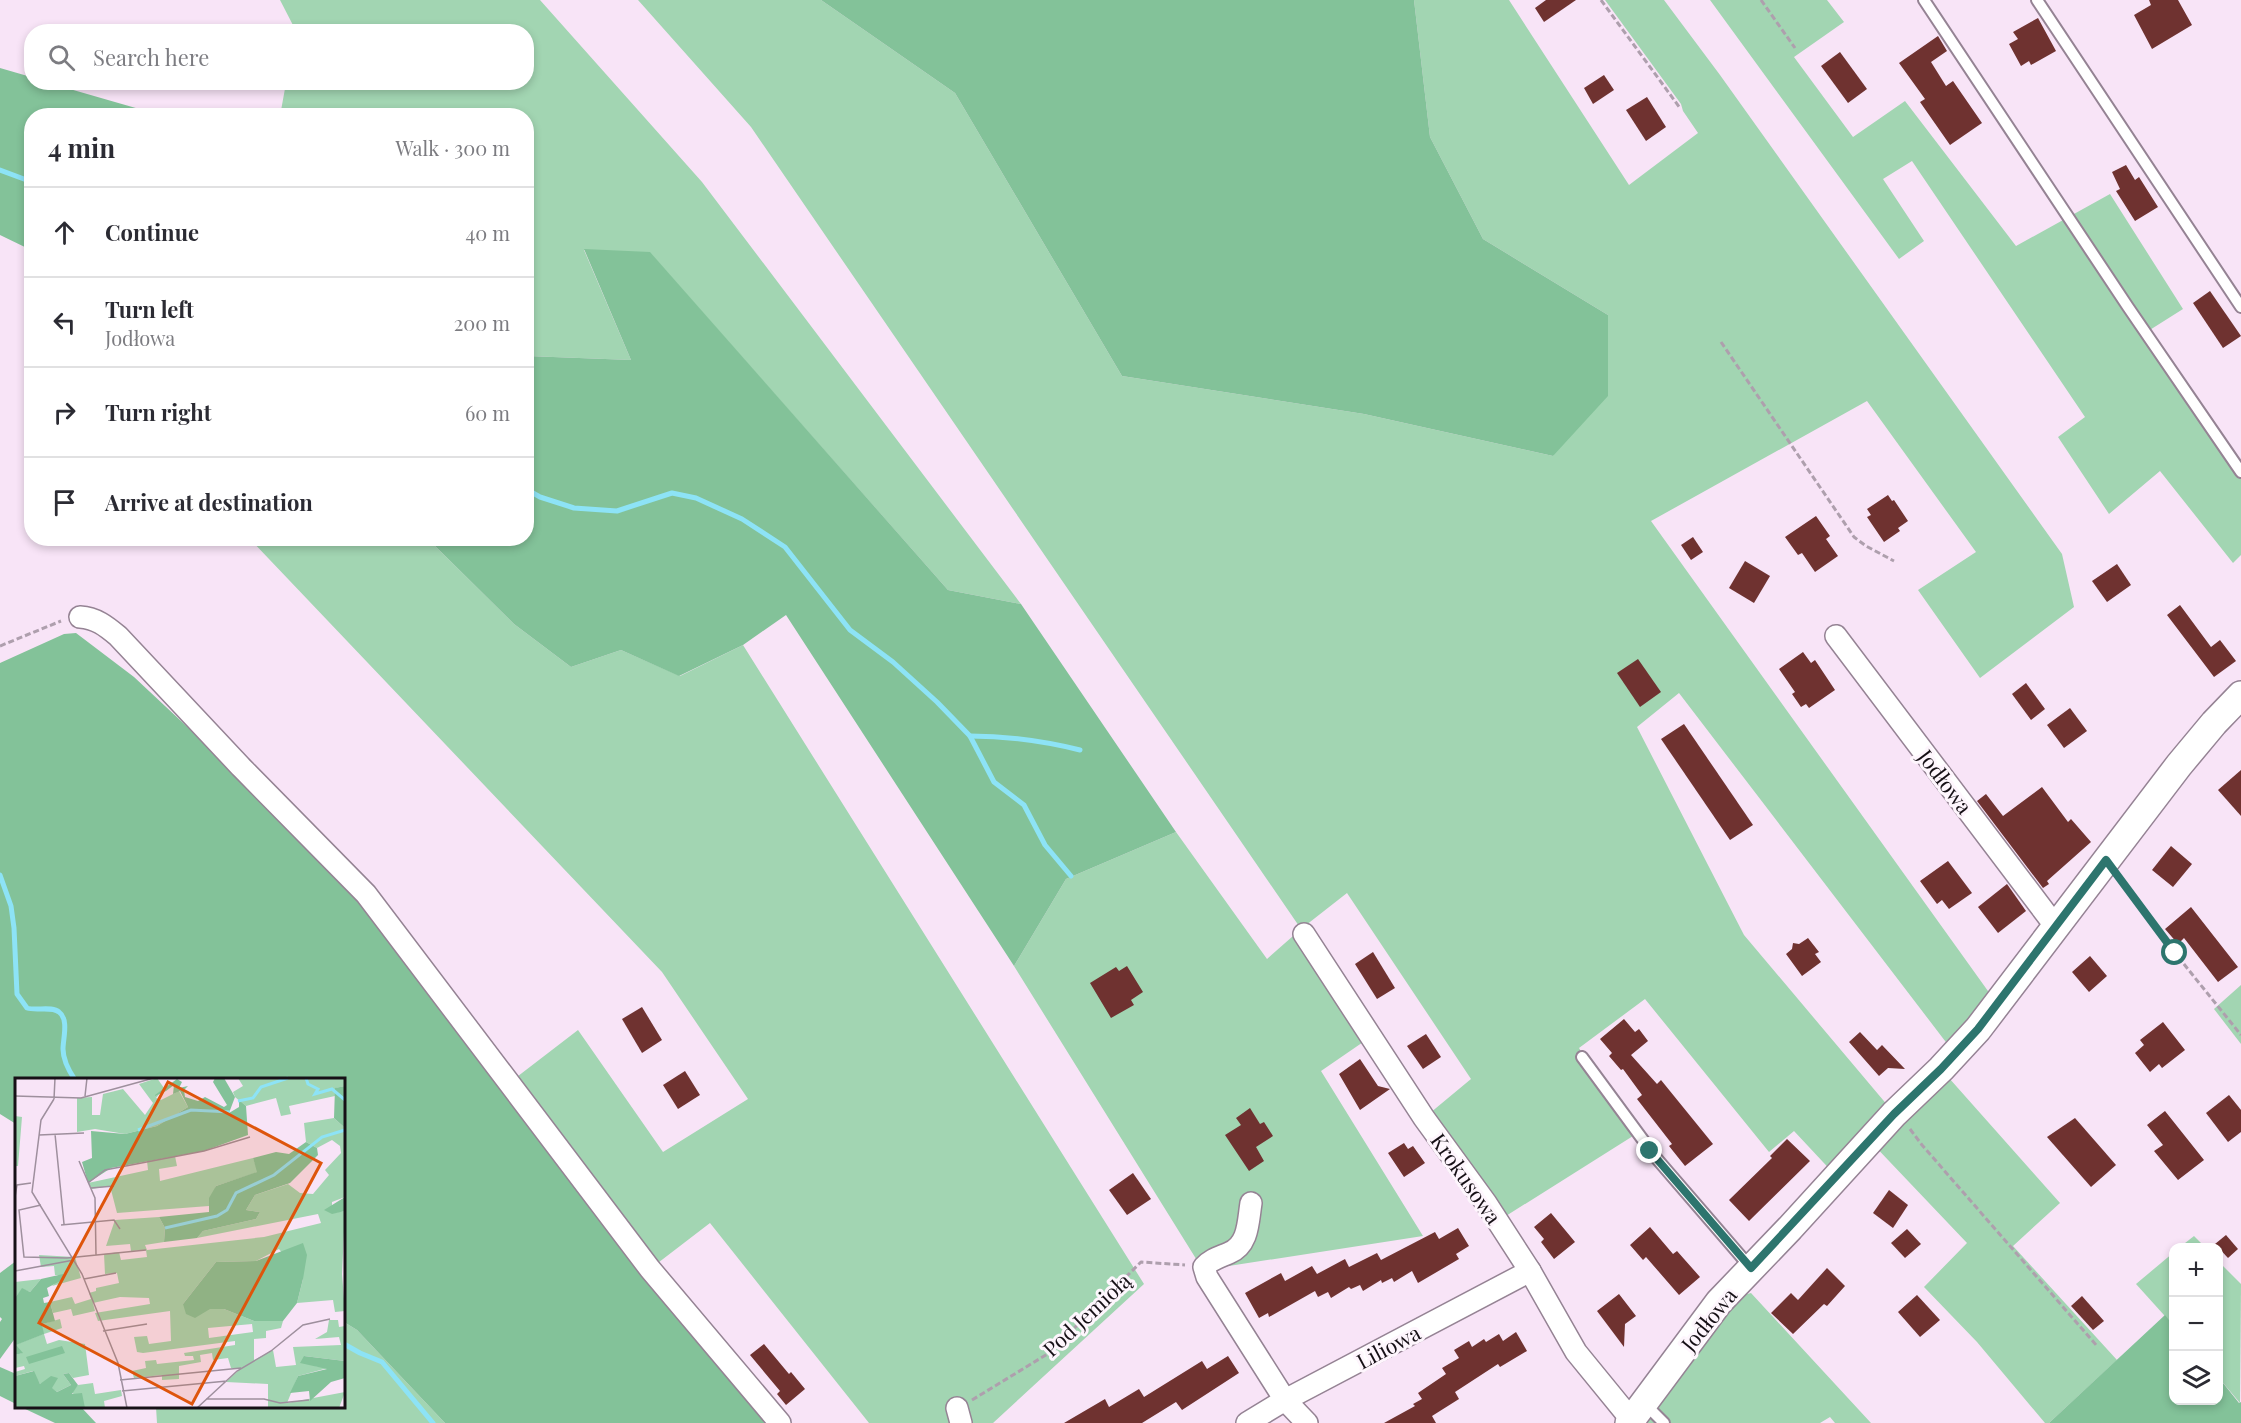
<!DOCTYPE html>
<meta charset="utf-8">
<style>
:root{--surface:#fff;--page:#f7f7f7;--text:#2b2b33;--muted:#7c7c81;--line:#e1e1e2}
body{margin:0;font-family:"Playfair Display",serif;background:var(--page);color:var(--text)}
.controls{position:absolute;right:18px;bottom:18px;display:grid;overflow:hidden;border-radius:12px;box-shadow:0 3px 9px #0003}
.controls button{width:54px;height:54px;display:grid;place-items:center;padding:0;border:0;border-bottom:2px solid var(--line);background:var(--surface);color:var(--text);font:30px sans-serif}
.stop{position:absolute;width:18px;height:18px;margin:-14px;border:4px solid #2d756e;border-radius:50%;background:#fff}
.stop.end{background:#2d756e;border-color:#fff;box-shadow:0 2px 6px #0008}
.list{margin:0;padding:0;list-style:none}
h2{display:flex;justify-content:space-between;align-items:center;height:78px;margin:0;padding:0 24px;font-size:26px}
h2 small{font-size:20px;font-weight:400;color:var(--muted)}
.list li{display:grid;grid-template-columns:39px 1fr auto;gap:18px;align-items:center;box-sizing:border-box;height:90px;padding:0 24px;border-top:2px solid var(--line)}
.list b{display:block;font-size:22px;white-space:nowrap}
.list p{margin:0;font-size:20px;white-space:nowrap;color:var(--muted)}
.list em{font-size:20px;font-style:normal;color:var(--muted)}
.icon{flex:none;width:33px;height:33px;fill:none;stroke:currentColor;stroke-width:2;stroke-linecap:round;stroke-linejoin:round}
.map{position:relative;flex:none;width:2241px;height:1423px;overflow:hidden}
.search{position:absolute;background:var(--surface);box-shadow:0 3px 9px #0003;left:24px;top:24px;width:510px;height:66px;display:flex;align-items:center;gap:15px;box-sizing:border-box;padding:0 21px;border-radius:24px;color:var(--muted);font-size:22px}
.panel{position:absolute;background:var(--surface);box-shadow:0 3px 9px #0003;left:24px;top:108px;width:510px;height:438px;border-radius:24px}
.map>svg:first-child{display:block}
</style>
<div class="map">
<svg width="2241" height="1423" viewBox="0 0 2241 1423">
<rect width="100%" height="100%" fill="#f8e4f7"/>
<g fill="#a2d5b2">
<polygon points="280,0 540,0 702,182 1021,604 948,590 650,253 584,250 631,360 527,356 526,116 280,116 286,83 526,82 526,32 296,31"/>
<polygon points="638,0 821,0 955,93 1122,376 1364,414 1553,456 1608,315 1483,239 1430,137 1414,0 1509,0 1629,185 1698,133 1683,111 1681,104 1605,0 1664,0 1720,75 2062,554 2074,607 1980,678 1918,590 1976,552 1867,401 1651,521 1998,1005 1955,1054 1679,693 1637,727 1744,935 1894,1113 1941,1069 2060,1203 2013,1246 2117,1360 2049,1423 2045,1423 1977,1342 1924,1287 1967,1243 1870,1141 1837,1177 1794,1131 1769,1152 1645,999 1579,1048 1633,1136 1498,1221 1424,1118 1471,1079 1347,893 1301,929 1369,1038 1321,1071 1423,1236 1203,1270 1014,966 1066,879 1176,832 1267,959 1301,929 751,127"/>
<polygon points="1710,0 1827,0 1844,22 1794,57 1853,137 1905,101 2016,246 2110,194 2183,309 2145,333 2241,471 2241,555 2233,563 2160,471 2109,514 2058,437 2085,417 1912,161 1883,179 1924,241 1899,259"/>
<polygon points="250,539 428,539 514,624 571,667 621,650 680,676 743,645 1144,1284 993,1423 869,1423 710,1223 650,1269 509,1083 578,1030 663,1152 748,1099 662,972"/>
<polygon points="2241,985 2241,1044 2214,1009"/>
<polygon points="2194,1236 2205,1247 2180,1247"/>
<polygon points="2173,1253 2173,1325 2136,1284"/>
<polygon points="2218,1261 2241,1284 2240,1403 2219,1378"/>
<polygon points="1751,1293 1871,1423 1835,1423 1830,1417 1820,1423 1634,1423 1719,1302"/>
<polygon points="344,1322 357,1330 445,1423 157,1423 156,1407 344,1406"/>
</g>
<g fill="#83c299">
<polygon points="821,0 1414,0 1430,137 1483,239 1608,315 1608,396 1553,456 1364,414 1122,376 955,93"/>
<polygon points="0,68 31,77 32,82 49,83 160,115 32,116 31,250 0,235"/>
<polygon points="584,249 650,252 948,590 1021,604 1176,832 1066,879 1014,966 786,615 743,645 679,676 621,650 571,667 514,624 428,539 526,538 527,356 631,360"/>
<polygon points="76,633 134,677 366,894 780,1423 445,1423 357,1330 344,1322 344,1080 16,1080 16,1124 0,1114 0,663 64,634"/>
<polygon points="16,1261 16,1337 0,1359 0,1322 2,1319 0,1317 0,1273"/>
<polygon points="2165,1315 2173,1325 2174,1400 2218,1400 2219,1378 2239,1403 2241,1402 2241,1423 2049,1423"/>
<polygon points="0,1367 16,1374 16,1404 0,1396"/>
<polygon points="21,1407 81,1407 96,1423 55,1423"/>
</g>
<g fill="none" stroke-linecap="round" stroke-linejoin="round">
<g stroke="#8de3f6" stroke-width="5">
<polyline points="0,170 32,182"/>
<polyline points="526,489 540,497 574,508 617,511 672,493 696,498 742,519 785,547 850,630 893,662 937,702 970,736 994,782 1024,805 1045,845 1071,876"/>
<path d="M970,736c38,0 73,5 110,14"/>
<path d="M0,875l11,31 3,22 3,66 10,14c9,3 25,-2 32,4 10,7 4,27 4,37 0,11 6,22 12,31"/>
<polyline points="344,1344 360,1353 382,1362 433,1423"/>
</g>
</g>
<g fill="#6f3230">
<polygon points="1546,0 1576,0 1544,22 1535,8"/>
<polygon points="2149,0 2178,0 2192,25 2152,49 2134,15 2151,5"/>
<polygon points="2038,18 2056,51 2031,65 2029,61 2021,66 2009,44 2018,39 2013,32"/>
<polygon points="1938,36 1947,51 1931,62 1946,86 1953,81 1982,123 1950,145 1920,102 1925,99 1899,63"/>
<polygon points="1840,52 1867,89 1848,103 1821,66"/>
<polygon points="1604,75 1614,90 1593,104 1584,88"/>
<polygon points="1647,97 1666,127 1646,141 1626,110"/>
<polygon points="2126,165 2135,180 2139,177 2158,207 2135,221 2116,191 2120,189 2112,172"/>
<polygon points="2210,291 2241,336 2223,348 2193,303"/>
<polygon points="1888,495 1892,501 1894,500 1908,521 1898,528 1900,531 1884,542 1867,517 1871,515 1867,509"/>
<polygon points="1816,516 1830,536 1826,539 1838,556 1815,572 1802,553 1798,555 1785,537"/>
<polygon points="1693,537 1703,552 1691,560 1681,545"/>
<polygon points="1745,561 1770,576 1754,603 1729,588"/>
<polygon points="2117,564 2131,585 2107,602 2092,581"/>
<polygon points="2180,605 2211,647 2220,640 2236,661 2214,677 2167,615"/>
<polygon points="1803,652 1811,663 1815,660 1835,690 1809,708 1806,704 1801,707 1792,694 1795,692 1779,669"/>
<polygon points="1638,659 1661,692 1640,707 1617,673"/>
<polygon points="2026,683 2045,709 2031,720 2012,694"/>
<polygon points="2070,708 2087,731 2064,748 2047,725"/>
<polygon points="1684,724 1753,825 1730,840 1661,739"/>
<polygon points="2241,770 2241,816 2218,790"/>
<polygon points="2042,787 2068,822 2071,819 2091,842 2047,881 2049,884 2043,888 1977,801 1986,794 2003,816"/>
<polygon points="2171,846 2192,864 2173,887 2152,870"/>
<polygon points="1948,861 1972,893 1949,909 1942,900 1937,904 1920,881"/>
<polygon points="2007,884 2026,911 1998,933 1978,907"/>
<polygon points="2191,907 2238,967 2218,982 2184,938 2178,944 2165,929"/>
<polygon points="1808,938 1819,952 1815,954 1821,962 1802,976 1786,954 1792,949 1793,943 1799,944"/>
<polygon points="1373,952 1395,988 1377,999 1355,964"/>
<polygon points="2090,956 2107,976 2089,992 2072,972"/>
<polygon points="1127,966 1143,992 1131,1000 1134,1005 1111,1018 1090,983 1116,967 1119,971"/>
<polygon points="642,1007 662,1040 642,1053 622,1019"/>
<polygon points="1624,1019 1635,1032 1639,1029 1648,1041 1631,1055 1657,1084 1661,1080 1713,1144 1685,1166 1669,1146 1672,1144 1637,1099 1642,1095 1623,1069 1621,1070 1609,1056 1612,1053 1600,1039"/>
<polygon points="2163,1022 2185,1050 2162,1068 2159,1064 2150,1072 2135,1053 2144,1045 2140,1040"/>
<polygon points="1860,1032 1877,1050 1882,1045 1905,1069 1888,1068 1879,1076 1849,1042"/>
<polygon points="1426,1034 1441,1057 1423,1069 1407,1046"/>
<polygon points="1360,1059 1378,1086 1390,1089 1360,1110 1339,1074"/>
<polygon points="685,1071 700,1095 678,1109 663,1085"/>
<polygon points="2229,1095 2241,1110 2241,1132 2228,1142 2206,1113"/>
<polygon points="1250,1108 1260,1124 1264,1122 1273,1136 1256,1147 1264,1161 1249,1171 1225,1135 1241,1125 1236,1118"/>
<polygon points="2165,1111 2204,1160 2178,1180 2154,1151 2163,1145 2147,1125"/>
<polygon points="2075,1118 2116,1165 2091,1187 2047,1137"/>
<polygon points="1787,1139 1810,1161 1749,1221 1729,1200 1772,1158 1770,1156"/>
<polygon points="1404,1143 1408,1149 1413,1146 1425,1163 1404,1177 1388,1153"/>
<polygon points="1133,1173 1151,1199 1127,1215 1109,1190"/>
<polygon points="1889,1190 1908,1205 1893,1228 1873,1213"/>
<polygon points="1551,1213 1575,1242 1554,1259 1541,1242 1544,1239 1534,1227"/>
<polygon points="1650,1227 1673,1254 1677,1251 1700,1277 1679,1295 1646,1257 1643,1260 1630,1245"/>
<polygon points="1458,1228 1469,1246 1456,1254 1459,1259 1418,1283 1412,1271 1394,1282 1392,1278 1382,1283 1381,1280 1363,1291 1360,1285 1351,1289 1349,1287 1331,1298 1328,1292 1318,1297 1315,1291 1269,1317 1268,1313 1259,1318 1245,1293 1281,1273 1285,1281 1312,1266 1317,1274 1345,1259 1349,1267 1377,1253 1381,1260 1435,1232 1439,1239"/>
<polygon points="1907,1229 1921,1244 1905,1258 1891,1243"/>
<polygon points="2226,1235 2238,1249 2228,1258 2215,1244"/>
<polygon points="1827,1268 1845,1286 1827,1306 1824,1304 1793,1334 1771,1313 1791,1293 1798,1300"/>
<polygon points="1619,1294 1636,1316 1625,1324 1624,1347 1597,1311"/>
<polygon points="1917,1295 1940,1320 1920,1337 1898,1312"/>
<polygon points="2082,1296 2104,1321 2093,1330 2071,1306"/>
<polygon points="1516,1332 1527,1351 1500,1367 1498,1364 1455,1392 1459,1399 1432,1416 1436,1423 1384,1423 1415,1406 1413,1404 1422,1399 1418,1393 1446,1374 1442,1368 1459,1358 1454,1350 1469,1341 1472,1347 1484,1339 1486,1342 1499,1334 1503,1341"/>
<polygon points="764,1344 789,1374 791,1372 805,1389 786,1405 777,1394 780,1391 750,1355"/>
<polygon points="1228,1356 1239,1373 1182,1410 1176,1402 1142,1423 1064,1423 1105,1399 1109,1407 1139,1389 1144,1397 1202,1361 1207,1369"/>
</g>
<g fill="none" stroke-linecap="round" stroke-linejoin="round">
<defs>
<g id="service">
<polyline points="1924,0 2128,307 2241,472"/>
<polyline points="2037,0 2241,307"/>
<polyline points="1582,1057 1657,1159 1751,1268"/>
<polyline points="1645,1404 1664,1423"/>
</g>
<g id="minor">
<path d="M80,617c16,1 26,9 38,19l123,131 125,127 284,375 130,154"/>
<polyline points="1836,636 2056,927"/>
<polyline points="1304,934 1424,1118 1486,1203 1530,1271 1576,1352 1634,1423"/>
<path d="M1251,1203c-3,18 -2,42 -22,50 -9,4 -18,6 -25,14l3,10 78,123 22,23"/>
<polyline points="957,1408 961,1423"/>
<polyline points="1247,1423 1285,1400 1530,1271"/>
</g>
<polyline id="tertiary" points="1629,1423 1719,1302 1790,1228 1894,1114 1941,1069 1978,1029 2179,765 2214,723 2241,695"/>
</defs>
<use href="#service" stroke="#958394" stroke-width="14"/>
<use href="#minor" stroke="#958394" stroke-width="24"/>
<use href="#tertiary" stroke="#958394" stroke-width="30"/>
<g stroke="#ae9fad" stroke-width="3" stroke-dasharray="6 3" stroke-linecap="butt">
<polyline points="1601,0 1680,108"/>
<polyline points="1761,0 1795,48"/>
<polyline points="1721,342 1854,537 1866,546 1894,561"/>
<polyline points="0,646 61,621"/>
<polyline points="2120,877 2175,953 2241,1035"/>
<polyline points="1910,1129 1922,1145 2097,1346"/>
<polyline points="972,1400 1049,1353 1141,1262 1185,1265"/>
</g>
<use href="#service" stroke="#fff" stroke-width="10"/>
<use href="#minor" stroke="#fff" stroke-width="21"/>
<use href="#tertiary" stroke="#fff" stroke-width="27"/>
</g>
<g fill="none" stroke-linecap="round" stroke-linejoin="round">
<polyline stroke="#2d756e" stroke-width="8" points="1650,1151 1751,1268 1894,1114 1941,1069 1978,1029 2106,860 2175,953"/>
</g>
<g text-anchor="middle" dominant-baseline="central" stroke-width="6" stroke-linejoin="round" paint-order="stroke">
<g font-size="21" fill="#161016" stroke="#fef6fd">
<text transform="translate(1946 781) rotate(53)">Jodłowa</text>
<text transform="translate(1467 1178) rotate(55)">Krokusowa</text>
<text transform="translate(1086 1314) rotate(-43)">Pod Jemiołą</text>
<text transform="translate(1708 1319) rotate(-51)">Jodłowa</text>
<text transform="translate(1388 1346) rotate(-28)">Liliowa</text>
</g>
</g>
<g transform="translate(15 1078)">
<rect width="330" height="330" fill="#f8e4f7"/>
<path d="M142,0l7,10 -8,10 5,2 18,-9 9,16 -31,19 -32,8 -30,-5 -18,3v-34l15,-1v18h8l3,-21 20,-5 22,26 8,-12 -14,-19zM223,0h107v8l-9,2 -1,8 -46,10 2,8 -10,2 -5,-18 -30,8 -11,-9 -2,-5 10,-6zM0,38l7,1 -4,49h-3zM319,40l11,10v69l-13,5v11l13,-2 -3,63 3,37 -10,1 -2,-12 -36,3 6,-24 -24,-30 -23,12 -40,1 -33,42 41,5 30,12h29l-2,7 -15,3v7l-12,1v21l19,-10 3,17 20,-2 -3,-18 48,-2 -2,-8 -24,2 12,-7 2,-12h9l1,7 6,-1v35l-41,-5 11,10 13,2 -30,8 -11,27 58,-11 -6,16h-71v-24l-42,-2 15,-14h-10l-3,-10 -15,2 -1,-7 -12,2 1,7 -22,4v13l-17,1v-5l-28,3 -2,-7 14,-3 -1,-7 11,-1 1,4 37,-4 -1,-4h-8l-1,-3 51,-8v-4l-92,12 -6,-1 -3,-15 13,-1 2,8 22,-3 -1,-30 -72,10 -3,-8 55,-9 -1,-6 -29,-1 -27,6 2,8 -22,5 -2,-7 -18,4 -3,-11 22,-5 3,7 16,-5 -2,-6 7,-2v-3l23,-5 -2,-10 -12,1 -1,-20 15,-2 2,8 26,-3 -1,-7 -15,1 -1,-7 -24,2 9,-26 44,-3 6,11 -1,14 -19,3 2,5 117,-13 57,-14 -3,-9 -121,24 6,-7 53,-12 4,-7 -14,-2 9,-15 33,-11 12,9 13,1 16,-19 -4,-5 16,-17 -1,-7 -8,-6 -15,8 -11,-6 -2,-19zM237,246l1,8 -44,6 -1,-10zM160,78l2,10 -18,3 1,12 93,-23 5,14 -42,14 -7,20 -92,7 -7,-27 -18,3 -4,-6 60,-13 -1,-9zM24,177l36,2 6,21 -29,8 11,-11h-8l-1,-9 -13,1zM26,201l-11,13 -8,-3 -7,9v-16zM45,241l2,9 -18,6 3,10 12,-4 26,4 4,31 -16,3 -4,-5 -6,1 8,11 -14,7 -6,-4 6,-10 -17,6 -7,-13 -18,5v-4l10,-3 -1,-3 -9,2v-13l7,-2 -7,-8 28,-11 -1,-10zM78,305l2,11 26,-4 1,6 -18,5 1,7h-21l-12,-16 6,-7z" fill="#a2d5b2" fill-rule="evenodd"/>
<path d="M200,0h9l11,19 -6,16 10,-6v-7l7,6 2,29 -44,16 -93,17 -23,15 -6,-21 10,-4 -1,-27 34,3 32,-8 31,-19 -8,-16 -7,3 1,-9 -8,6 -11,5v-1l22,-16 5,3 -3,6 9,-2 -4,4 1,7 13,4 7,-4 19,10 3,-2 -14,-23zM330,8v42l-11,-10 1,-30zM291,64l11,6 1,7 -28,28 -35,12 -9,15 14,2 -4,7 -53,12 -6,7 -33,4 1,-14 -6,-11 50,-5v-14l7,-12 41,-14 -4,-14 23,-6 13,2zM330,119v14l-13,3 -8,-4zM288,165l4,12 -4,24 -6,24 -14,18h-29l-30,-12h-14l-15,9 -9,-4 -3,-10 33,-42 40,-1zM48,196l1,5 -17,9 2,8 -6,2 1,5 6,-1 5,19 -13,3 2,10 -28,11 7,8 -8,2v-57l7,-10 8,4 11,-13zM47,268l3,7 -36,11 -3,-7zM289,278l41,5v17l-14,4 -21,19 -1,-10 -19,2 8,-17 29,-7 -27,-6zM19,293l6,13 11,-8 7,2 -6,10 5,4 14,-7 -8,-11 6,-1 9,12 -6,9 10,-1 3,15h-70v-32z" fill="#83c299"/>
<path fill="none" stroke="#8de3f6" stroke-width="3" d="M291,0l2,6 10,5 -3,5 17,-5 13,11M223,23l15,-3 8,-11 27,-9M123,52l53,-20 39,2M150,150l52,-12 10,-6 9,-17 38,-18 48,-38 23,-7"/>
<path fill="none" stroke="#9e8f9d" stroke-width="1.5" d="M0,18l66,2 73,-20M70,18l2,-18M39,21l-13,21 -9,72 50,82 36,89 9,45M39,21l1,-21M40,56l9,90M24,57l45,-2M64,83l16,37 1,57M73,105l17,-13 99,-19 46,-14M76,110l23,-2M0,119l2,-12 14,-2M26,127l-22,5 5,47 43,1 79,-8M46,147l53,-5 6,9M0,193l59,-11M69,201l32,-6M88,253l44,-7M105,302l121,-12M107,313l105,-10M191,321h58l16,4 29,-3M182,330l40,-37 34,-20 32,-26 27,-6"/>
<path fill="#de550c" fill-opacity="0.15" stroke="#de550c" stroke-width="3" d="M153,4l153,81 -129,241 -153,-81z"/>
<rect width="330" height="330" fill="none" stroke="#161016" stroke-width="3"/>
</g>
</svg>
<div class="controls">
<button>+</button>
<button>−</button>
<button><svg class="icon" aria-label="layers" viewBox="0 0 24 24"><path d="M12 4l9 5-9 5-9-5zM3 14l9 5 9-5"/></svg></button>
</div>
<div class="stop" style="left:2175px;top:953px"></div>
<div class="stop end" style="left:1650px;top:1151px"></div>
<div class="search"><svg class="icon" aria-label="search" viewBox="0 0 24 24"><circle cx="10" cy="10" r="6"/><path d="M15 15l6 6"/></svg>Search here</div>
<section class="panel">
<h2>4 min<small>Walk · 300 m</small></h2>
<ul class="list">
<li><svg class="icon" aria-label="ahead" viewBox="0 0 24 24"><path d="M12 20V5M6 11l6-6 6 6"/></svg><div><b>Continue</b></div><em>40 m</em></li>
<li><svg class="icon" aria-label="left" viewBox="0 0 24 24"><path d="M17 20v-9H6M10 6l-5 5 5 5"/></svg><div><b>Turn left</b><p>Jodłowa</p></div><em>200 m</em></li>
<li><svg class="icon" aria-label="right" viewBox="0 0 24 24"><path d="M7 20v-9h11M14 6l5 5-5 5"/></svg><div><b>Turn right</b></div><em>60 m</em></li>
<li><svg class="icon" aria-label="arrive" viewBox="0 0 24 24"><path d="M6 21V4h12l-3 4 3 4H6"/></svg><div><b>Arrive at destination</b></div></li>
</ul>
</section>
</div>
